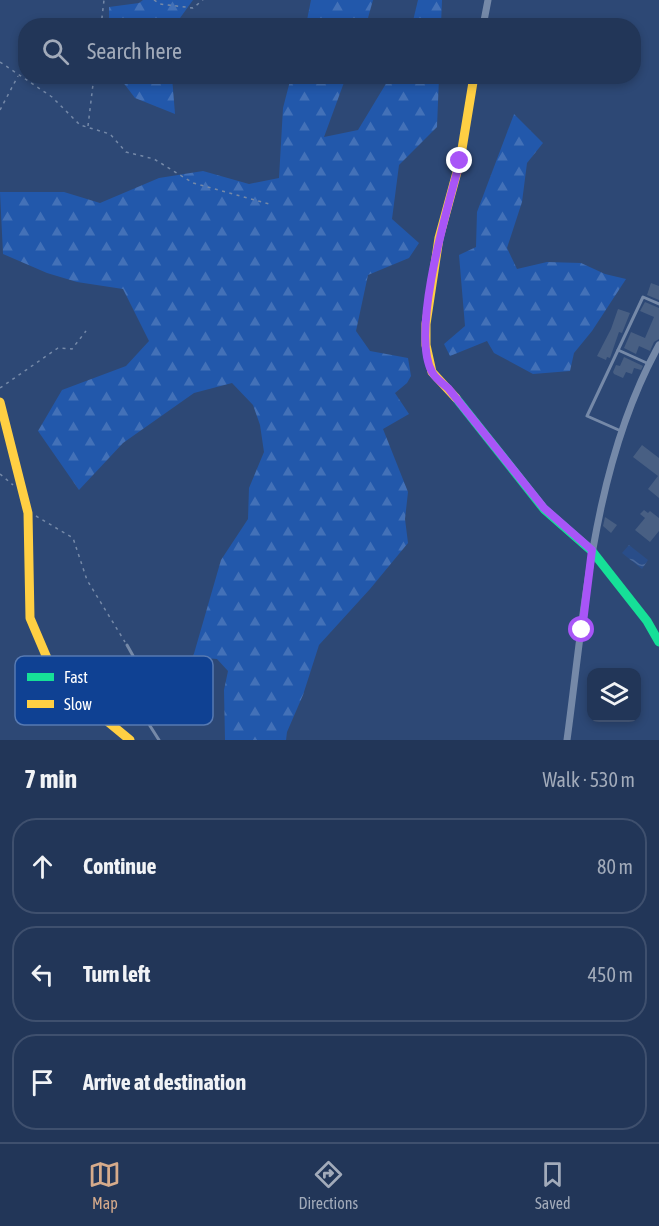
<!DOCTYPE html>
<meta charset="utf-8">
<style>
:root{--surface:#223658;--page:#2a3e5e;--text:#f1f3f6;--muted:#a2abba;--line:#3f506e;--accent:#d6ab8b}
body{margin:0;font-family:"Asap Condensed",sans-serif;background:var(--page);color:var(--text)}
.controls{position:absolute;right:18px;bottom:18px;display:grid;overflow:hidden;border-radius:12px;box-shadow:0 3px 9px #0003}
.controls button{width:54px;height:54px;display:grid;place-items:center;padding:0;border:0;border-bottom:2px solid var(--line);background:var(--surface);color:var(--text);font:30px sans-serif}
.stop{position:absolute;width:18px;height:18px;margin:-14px;border:4px solid #a855f7;border-radius:50%;background:#fff}
.stop.end{background:#a855f7;border-color:#fff;box-shadow:0 2px 6px #0008}
.list{margin:0;padding:0;list-style:none}
h2{display:flex;justify-content:space-between;align-items:center;height:78px;margin:0;padding:0 24px;font-size:26px}
h2 small{font-size:20px;font-weight:400;color:var(--muted)}
.list li{display:grid;grid-template-columns:39px 1fr auto;gap:18px;align-items:center;box-sizing:border-box;height:96px;margin:0 12px 12px;padding:0 12px;border:2px solid var(--line);border-radius:24px}
.list b{display:block;font-size:22px;white-space:nowrap}
.list em{font-size:20px;font-style:normal;color:var(--muted)}
.icon{flex:none;width:33px;height:33px;fill:none;stroke:currentColor;stroke-width:2;stroke-linecap:round;stroke-linejoin:round}
.map{position:relative;flex:none;width:659px;height:740px;overflow:hidden}
.search{position:absolute;background:var(--surface);box-shadow:0 3px 9px #0003;left:18px;right:18px;top:18px;height:66px;display:flex;align-items:center;gap:15px;box-sizing:border-box;padding:0 21px;border-radius:24px;color:var(--muted);font-size:22px}
.sheet{height:402px;background:var(--surface)}
nav{display:flex;justify-content:space-around;align-items:center;box-sizing:border-box;height:84px;border-top:2px solid var(--line);background:var(--surface);font-size:16px;color:var(--muted)}
nav a{display:grid;justify-items:center;gap:3px}
nav .on{color:var(--accent)}
.map>svg:first-child{display:block}
</style>
<div class="map">
<svg width="659" height="740" viewBox="0 0 659 740">
<defs>
<pattern id="forest-firs" width="22" height="20" patternUnits="userSpaceOnUse" patternTransform="scale(1.5)"><rect width="22" height="20" fill="#2258ab"/><path d="M5 1l3.5 6h-7zM16 11l3.5 6h-7z" fill="#4371b8"/></pattern>
<pattern id="water-waves" width="16" height="10" patternUnits="userSpaceOnUse" patternTransform="scale(1.5)"><rect width="16" height="10" fill="#294d89"/><path d="M0 5q4-4 8 0t8 0" fill="none" stroke="#49689b"/></pattern>
</defs>
<rect width="100%" height="100%" fill="#2d4875"/>
<g fill="url(#forest-firs)">
<polygon points="143,0 193,0 175,25 109,25 109,7 139,3"/>
<polygon points="311,0 373,0 366,25 306,25"/>
<polygon points="418,0 442,0 441,25 412,25"/>
<polygon points="119,77 172,77 175,114 135,98"/>
<polygon points="291,77 346,77 324,137 358,130 390,77 439,77 437,127 399,165 392,219 419,243 409,258 368,275 356,331 370,351 408,358 411,376 407,383 395,393 409,414 383,429 408,492 405,519 408,543 370,589 319,645 303,695 287,732 286,740 225,740 224,690 228,671 217,659 193,657 221,560 248,519 249,488 264,452 260,425 253,405 232,383 194,393 123,443 79,490 38,431 62,390 126,366 149,341 123,289 77,282 47,273 3,254 0,192 64,192 100,203 159,178 203,171 249,184 279,178 283,108"/>
<polygon points="514,114 543,143 527,163 522,202 507,248 517,269 547,262 581,263 605,274 626,279 592,331 574,353 570,371 533,374 494,353 487,341 450,356 444,344 465,326 459,255 476,247 477,212"/>
</g>
<polygon fill="url(#water-waves)" points="629,545 648,560 642,569 622,553"/>
<g fill="#485f83">
<polygon points="651,283 659,286 659,300 647,295"/>
<polygon points="645,302 659,308 659,339 654,342 650,351 639,346 636,354 624,348 631,332 645,338 654,317 640,311"/>
<polygon points="618,309 630,313 622,333 619,332 610,358 607,357 606,360 597,356 611,329"/>
<polygon points="624,357 643,366 641,370 634,368 632,374 626,372 623,378 614,374 613,372 616,365 620,366"/>
<polygon points="642,445 659,458 659,498 648,489 658,476 633,457"/>
<polygon points="644,510 648,513 650,511 659,518 659,531 650,542 635,530 645,518 640,514"/>
<polygon points="605,517 617,525 611,533 603,526"/>
</g>
<g fill="none" stroke-linecap="round" stroke-linejoin="round">
<g stroke="#7589a8" stroke-width="1.5" stroke-dasharray="3 4.5" stroke-linecap="butt">
<polyline points="154,0 160,4 193,8 203,0"/>
<polyline points="101,26 104,0"/>
<polyline points="0,62 52,97 80,125 110,134 126,152 154,159 193,183 269,204"/>
<polyline points="0,110 18,76"/>
<polyline points="88,126 94,76"/>
<polyline points="0,388 58,348 72,349 86,331"/>
<polyline points="0,474 13,485"/>
<polyline points="36,516 73,538 87,580 125,642"/>
</g>
<g stroke="#7589a8" stroke-width="3">
<polyline points="618,350 649,364"/>
<polyline points="621,431 587,416 643,297 659,304"/>
<polyline points="108,719 123,691 146,679 127,645"/>
<polyline points="159,740 133,699 165,678"/>
</g>
<g stroke="#7589a8" stroke-width="7">
<polyline points="483,26 488,0"/>
<path d="M567,740c18,-133 26,-275 92,-395"/>
</g>
<polyline stroke="#16e098" stroke-width="9" points="456,398 544,509 592,551 647,621 659,642"/>
<g stroke="#ffcf43" stroke-width="9">
<polyline points="456,398 432,372 426,345 426,324 439,238 460,161 474,76"/>
<polyline points="0,402 28,513 30,618 50,665 69,699 107,721 130,740"/>
</g>
</g>
<g fill="none" stroke-linecap="round" stroke-linejoin="round">
<path stroke="#a855f7" stroke-width="8" d="M460,161c-12,45 -50,171 -28,211 3,6 11,12 16,16l96,120 48,42 -10,80"/>
</g>
<rect x="15" y="656" width="198" height="69" rx="9" fill="#0f4193" stroke="#577ab3" stroke-width="1.5"/>
<rect x="27" y="673" width="27" height="8" fill="#16e098"/>
<rect x="27" y="700" width="27" height="8" fill="#ffcf43"/>
<g font-size="16" fill="#fff">
<text x="64" y="683">Fast</text>
<text x="64" y="710">Slow</text>
</g>
</svg>
<div class="controls">
<button><svg class="icon" aria-label="layers" viewBox="0 0 24 24"><path d="M12 4l9 5-9 5-9-5zM3 14l9 5 9-5"/></svg></button>
</div>
<div class="stop" style="left:582px;top:630px"></div>
<div class="stop end" style="left:460px;top:161px"></div>
<div class="search"><svg class="icon" aria-label="search" viewBox="0 0 24 24"><circle cx="10" cy="10" r="6"/><path d="M15 15l6 6"/></svg>Search here</div>
</div>
<section class="sheet">
<h2>7 min<small>Walk · 530 m</small></h2>
<ul class="list">
<li><svg class="icon" aria-label="ahead" viewBox="0 0 24 24"><path d="M12 20V5M6 11l6-6 6 6"/></svg><div><b>Continue</b></div><em>80 m</em></li>
<li><svg class="icon" aria-label="left" viewBox="0 0 24 24"><path d="M17 20v-9H6M10 6l-5 5 5 5"/></svg><div><b>Turn left</b></div><em>450 m</em></li>
<li><svg class="icon" aria-label="arrive" viewBox="0 0 24 24"><path d="M6 21V4h12l-3 4 3 4H6"/></svg><div><b>Arrive at destination</b></div></li>
</ul>
</section>
<nav>
<a class="on"><svg class="icon" aria-label="map" viewBox="0 0 24 24"><path d="M3 6l6-2 6 2 6-2v14l-6 2-6-2-6 2zM9 4v14M15 6v14"/></svg>Map</a>
<a><svg class="icon" aria-label="directions" viewBox="0 0 24 24"><path d="M12 3l9 9-9 9-9-9zM9 14v-3h6M13 9l2 2-2 2"/></svg>Directions</a>
<a><svg class="icon" aria-label="saved" viewBox="0 0 24 24"><path d="M7 4h10v16l-5-4-5 4z"/></svg>Saved</a>
</nav>
